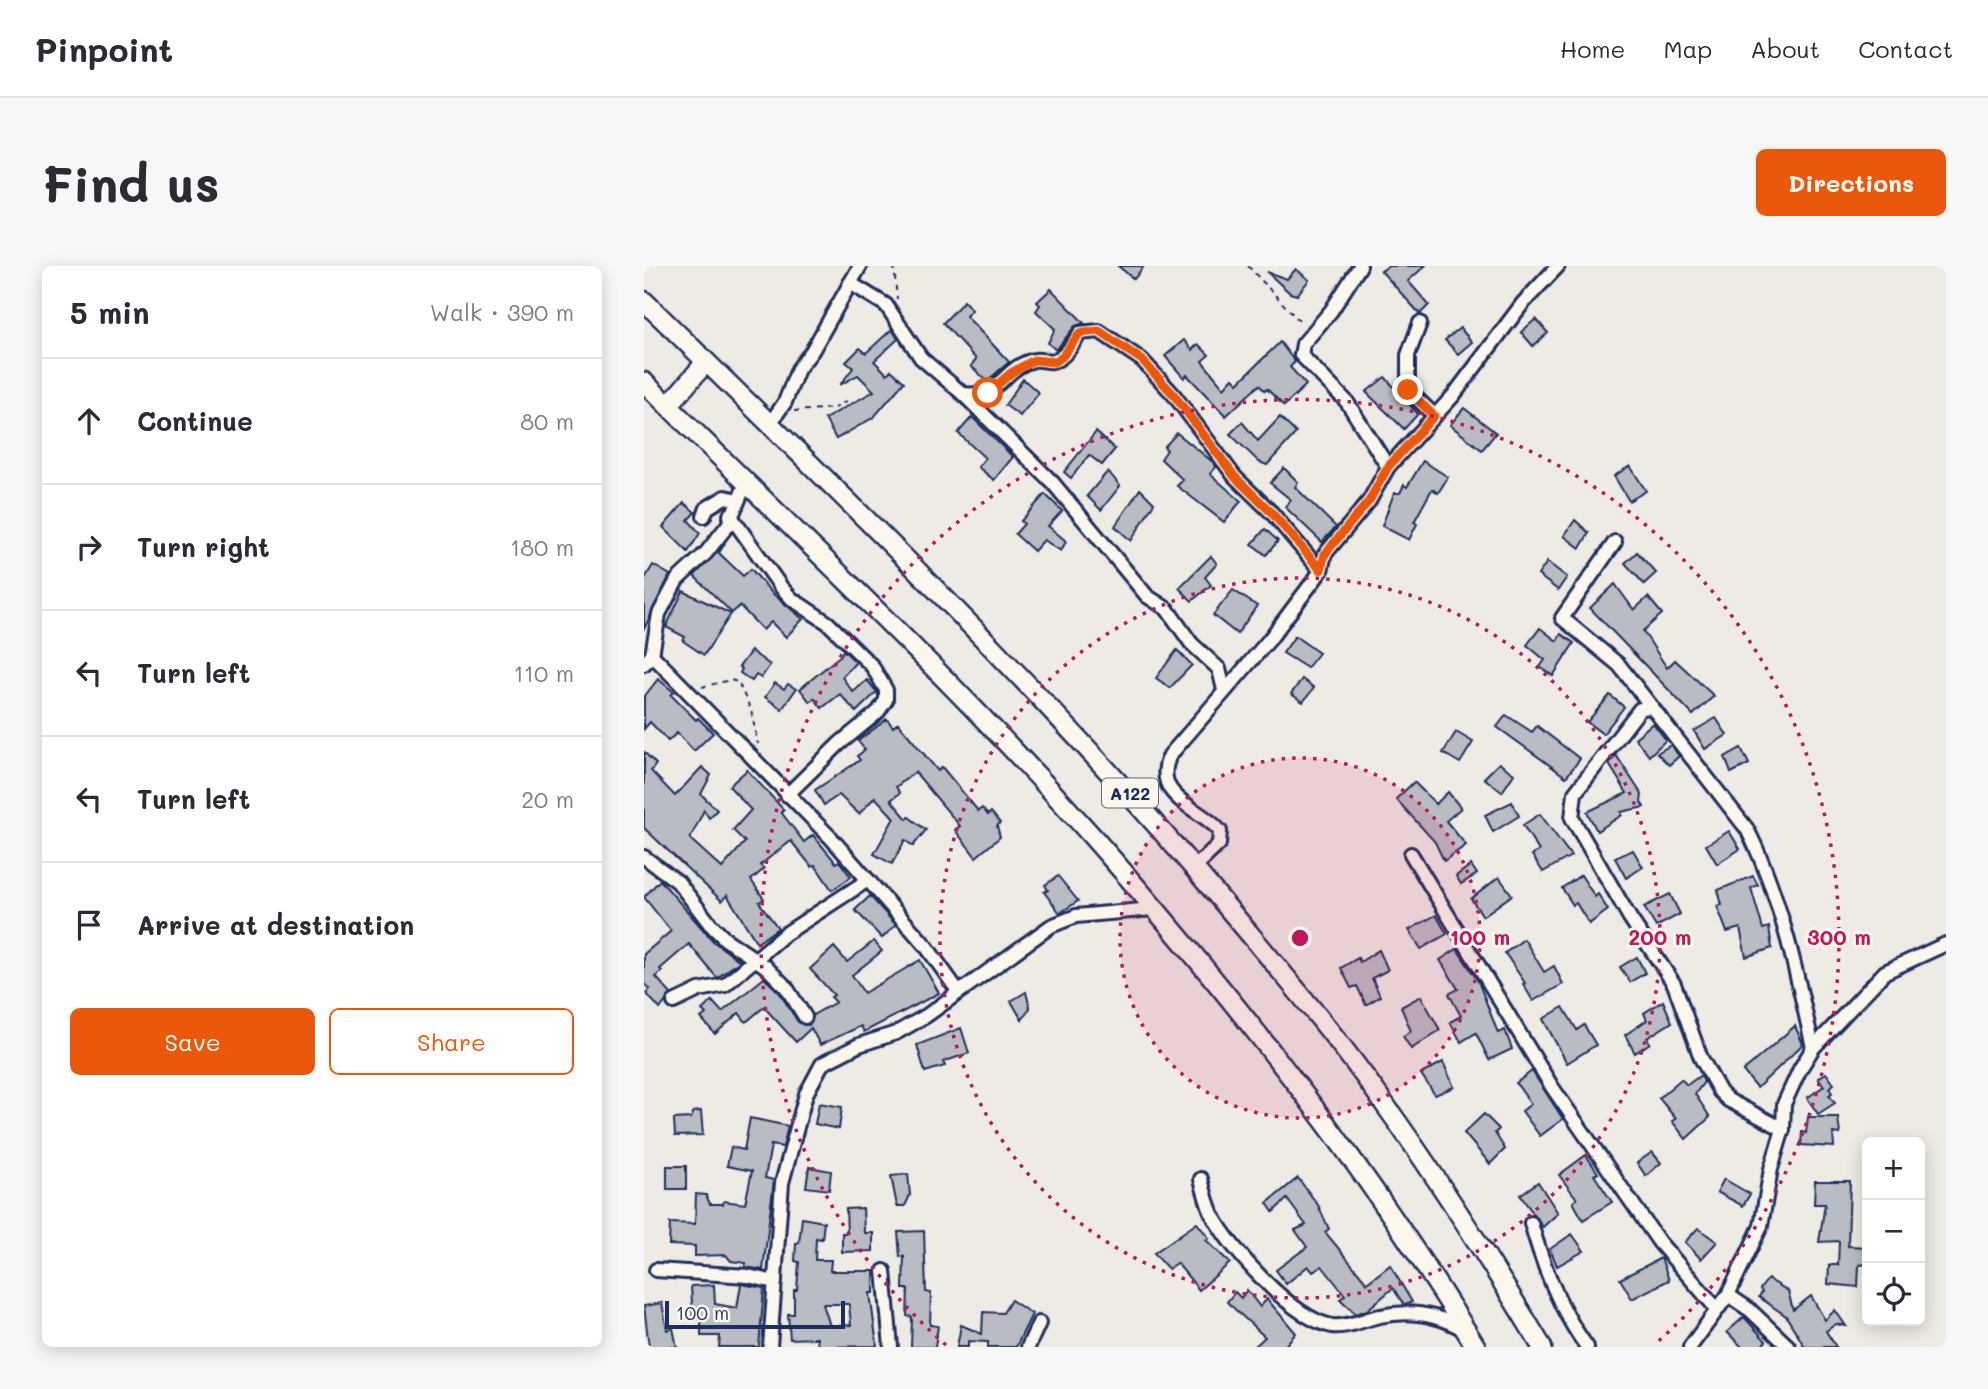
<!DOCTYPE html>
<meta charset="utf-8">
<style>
:root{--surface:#fff;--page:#f7f7f7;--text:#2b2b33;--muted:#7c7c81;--line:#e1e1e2;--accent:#ea580c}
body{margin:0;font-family:Mali,sans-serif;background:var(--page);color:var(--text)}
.controls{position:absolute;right:21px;bottom:21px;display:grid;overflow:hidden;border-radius:10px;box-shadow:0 4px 18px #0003}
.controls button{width:63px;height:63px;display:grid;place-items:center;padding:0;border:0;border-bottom:2px solid var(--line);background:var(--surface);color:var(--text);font:35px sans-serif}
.scale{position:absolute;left:21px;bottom:18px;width:180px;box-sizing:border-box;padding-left:7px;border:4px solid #1b2f5e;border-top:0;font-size:19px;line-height:24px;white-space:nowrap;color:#1b2f5e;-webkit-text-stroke:5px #fbf7ec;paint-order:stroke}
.stop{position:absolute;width:21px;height:21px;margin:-16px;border:5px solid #ea580c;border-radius:50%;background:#fff}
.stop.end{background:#ea580c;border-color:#fff;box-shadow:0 2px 7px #0008}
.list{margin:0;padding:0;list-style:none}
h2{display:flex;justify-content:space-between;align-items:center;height:91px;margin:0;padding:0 28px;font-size:30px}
h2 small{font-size:23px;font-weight:400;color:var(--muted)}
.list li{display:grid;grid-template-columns:46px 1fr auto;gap:21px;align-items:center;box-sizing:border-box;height:126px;padding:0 28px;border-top:2px solid var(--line)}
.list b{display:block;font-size:26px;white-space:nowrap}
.list em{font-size:23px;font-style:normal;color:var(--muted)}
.actions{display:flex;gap:14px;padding:21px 28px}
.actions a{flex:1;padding:16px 0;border:2px solid var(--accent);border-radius:10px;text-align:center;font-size:24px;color:var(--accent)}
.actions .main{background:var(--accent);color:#fff}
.icon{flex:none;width:38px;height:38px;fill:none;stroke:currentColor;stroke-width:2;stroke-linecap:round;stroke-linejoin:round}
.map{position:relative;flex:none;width:1302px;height:1081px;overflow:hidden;border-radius:10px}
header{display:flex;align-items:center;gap:42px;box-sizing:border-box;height:98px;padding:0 35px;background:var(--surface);border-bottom:2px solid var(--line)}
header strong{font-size:33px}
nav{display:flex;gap:38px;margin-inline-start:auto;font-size:24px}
.intro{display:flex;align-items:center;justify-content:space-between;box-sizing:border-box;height:168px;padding:0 42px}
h1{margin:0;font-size:49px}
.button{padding:18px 32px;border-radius:10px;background:var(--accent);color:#fff;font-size:24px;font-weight:700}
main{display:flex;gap:42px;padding:0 42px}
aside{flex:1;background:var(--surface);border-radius:10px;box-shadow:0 4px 18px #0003}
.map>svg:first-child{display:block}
</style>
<header>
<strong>Pinpoint</strong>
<nav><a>Home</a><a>Map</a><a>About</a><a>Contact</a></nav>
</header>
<div class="intro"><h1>Find us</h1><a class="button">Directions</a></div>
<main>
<aside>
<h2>5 min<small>Walk · 390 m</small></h2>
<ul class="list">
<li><svg class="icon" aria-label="ahead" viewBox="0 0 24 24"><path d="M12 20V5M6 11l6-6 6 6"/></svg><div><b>Continue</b></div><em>80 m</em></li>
<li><svg class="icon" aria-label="right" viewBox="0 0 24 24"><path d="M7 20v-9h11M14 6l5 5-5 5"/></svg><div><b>Turn right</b></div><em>180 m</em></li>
<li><svg class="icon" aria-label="left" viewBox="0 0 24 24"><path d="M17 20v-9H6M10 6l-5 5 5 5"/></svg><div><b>Turn left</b></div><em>110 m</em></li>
<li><svg class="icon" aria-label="left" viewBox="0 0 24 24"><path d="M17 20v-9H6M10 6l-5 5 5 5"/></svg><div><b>Turn left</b></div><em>20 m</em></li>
<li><svg class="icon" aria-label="arrive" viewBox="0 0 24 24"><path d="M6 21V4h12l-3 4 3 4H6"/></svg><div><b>Arrive at destination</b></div></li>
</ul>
<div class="actions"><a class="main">Save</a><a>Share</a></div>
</aside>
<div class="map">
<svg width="1302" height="1081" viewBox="0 0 1302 1081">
<rect width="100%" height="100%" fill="#eeebe4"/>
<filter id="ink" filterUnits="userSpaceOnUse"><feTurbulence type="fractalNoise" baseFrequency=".0143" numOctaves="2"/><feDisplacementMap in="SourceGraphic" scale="14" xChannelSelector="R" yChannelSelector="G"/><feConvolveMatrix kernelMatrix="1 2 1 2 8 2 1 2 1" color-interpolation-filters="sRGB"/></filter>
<g filter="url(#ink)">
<g fill="#b9bcc3" stroke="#1b2f5e" stroke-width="2" fill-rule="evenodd">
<polygon points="474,0 500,0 490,13"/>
<polygon points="745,0 781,0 764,15 785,39 776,48 737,5"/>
<polygon points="652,3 665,14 653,29 646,27 623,6 643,13"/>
<polygon points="407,23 440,57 431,60 412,84 404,77 411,63 392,45 396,39 393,36"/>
<polygon points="320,35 328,44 322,50 365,96 343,115 327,100 332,93 299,57"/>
<polygon points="892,53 904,67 889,80 877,66"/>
<polygon points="816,62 828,76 814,88 801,74"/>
<polygon points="248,63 254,73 230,95 243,108 247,104 260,116 230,151 192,173 181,153 230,125 214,109 196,119 209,102 202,96 216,82 222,87"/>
<polygon points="540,74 548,84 554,78 565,89 558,95 580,122 589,112 594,117 636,76 651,96 646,101 662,119 640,140 623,123 621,125 615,119 582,150 543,109 540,112 521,90"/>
<polygon points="741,111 774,148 760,163 722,126"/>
<polygon points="379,113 395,127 376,150 361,139"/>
<polygon points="820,142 852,167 838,184 806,159"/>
<polygon points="328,151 369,191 350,214 334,201 341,192 314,167"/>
<polygon points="636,151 652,167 623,199 615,196 586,168 598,156 614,175"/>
<polygon points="452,166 471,183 458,199 445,189 427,212 420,206"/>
<polygon points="533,167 570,197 572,201 566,208 597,235 580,256 533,220 539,214 517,193 523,184 520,181"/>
<polygon points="779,195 804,211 794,227 788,223 770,256 773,258 765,274 738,260 750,227 756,227 760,219 763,221"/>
<polygon points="986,200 1002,225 985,235 970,210"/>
<polygon points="640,202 654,216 651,221 692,261 678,276 641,241 647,234 626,217"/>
<polygon points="464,205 476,220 457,244 443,230"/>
<polygon points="496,223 510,237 487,275 471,260"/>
<polygon points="401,228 418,245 404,260 422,275 417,285 400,274 390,285 371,268 380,258 377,255"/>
<polygon points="40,237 51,246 44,254 56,267 44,286 19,261"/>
<polygon points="931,254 945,267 936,282 920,270"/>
<polygon points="621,263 634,275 622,289 608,278"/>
<polygon points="81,277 75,287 99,310 107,303 128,327 159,353 142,371 127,356 119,364 96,340 88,347 50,310"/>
<polygon points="993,286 1012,307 1000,318 981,297"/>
<polygon points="567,290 573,298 561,311 567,319 548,335 535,322"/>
<polygon points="903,296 923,311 914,324 894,309"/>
<polygon points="9,299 26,309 0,363 0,314"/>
<polygon points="971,318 990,344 1004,331 1018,348 999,365 1023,402 1031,394 1070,430 1049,449 946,342"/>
<polygon points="589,324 613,340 593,368 569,349"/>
<polygon points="39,325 87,348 60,389 39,375 41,371 22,361"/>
<polygon points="896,362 913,375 917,368 930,377 909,410 896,401 901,394 883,379"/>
<polygon points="651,370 675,387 663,402 639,387"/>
<polygon points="199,384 212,396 198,411 209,426 223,414 233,426 212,446 196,428 178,442 170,432 166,436 156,423 197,389"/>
<polygon points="533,384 548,399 526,422 512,412"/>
<polygon points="107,385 126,399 117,412 112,409 108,415 96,407 98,403 95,401"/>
<polygon points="14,413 30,426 27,429 52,454 54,452 69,467 50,485 33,467 24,475 6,456 0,463 0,431"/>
<polygon points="658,413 670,422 659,436 647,428"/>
<polygon points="131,417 140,423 144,418 152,423 138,443 121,431"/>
<polygon points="966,429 980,441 959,468 943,456"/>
<polygon points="862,449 888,466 893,460 936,493 922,511 853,461"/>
<polygon points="1072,452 1083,469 1061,483 1050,465"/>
<polygon points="243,453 249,461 254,457 294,505 298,501 334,545 338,542 344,549 347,546 356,557 353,560 356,571 332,591 311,564 316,560 271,506 252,521 256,527 247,534 263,553 265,551 282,564 269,580 261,574 248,598 230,588 250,552 231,531 215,548 195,529 180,539 171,524 216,494 213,490 221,484 214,475"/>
<polygon points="1009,457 1022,474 1005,490 991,472"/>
<polygon points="812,466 829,476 816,497 799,487"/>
<polygon points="1027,479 1035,490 1025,499 1013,487"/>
<polygon points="1097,482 1105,498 1087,507 1081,491"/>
<polygon points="0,486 12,498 7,505 31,530 58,501 67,509 57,528 73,544 65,552 60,544 46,573 78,602 101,576 89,564 107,544 85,520 103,504 140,544 137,546 160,576 169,569 192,597 195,595 207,611 188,624 171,599 168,601 147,575 116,599 120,603 107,614 120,633 115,636 134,662 113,677 83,629 78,635 0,562"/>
<polygon points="972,489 998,529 997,536 1000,541 977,546 978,549 953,565 943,546 983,527 965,498"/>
<polygon points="855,497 870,508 858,526 840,512"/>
<polygon points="770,516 792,538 804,526 817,542 802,555 822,579 800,595 791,576 752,533"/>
<polygon points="868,536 875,550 849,566 841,549"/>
<polygon points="896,548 927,590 899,606 888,589 895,585 879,559"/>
<polygon points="1085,565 1096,583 1073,598 1062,579"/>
<polygon points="989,584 999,601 982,612 971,592"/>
<polygon points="827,599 833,608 817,618 812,610"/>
<polygon points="937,609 951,631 954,628 964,644 945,658 932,637 929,639 918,622"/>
<polygon points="414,610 434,635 416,647 400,626 404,624 401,619"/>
<polygon points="1109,610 1114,619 1107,622 1119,663 1125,661 1128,682 1102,691 1096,662 1083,666 1073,640 1078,639 1074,624"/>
<polygon points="855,611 868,629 839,650 827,633"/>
<polygon points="16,614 70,676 96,695 73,712 45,678 16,703 18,705 12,711 27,728 16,743 2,727 6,723 0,718 0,688 27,665 0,631"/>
<polygon points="1026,628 1036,648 1012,661 1000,641"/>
<polygon points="226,630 252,659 238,672 211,644"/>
<polygon points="792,649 803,668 777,683 765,664"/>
<polygon points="880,673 900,706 910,700 919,718 889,735 879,718 881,717 861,687"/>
<polygon points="230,675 238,685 208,709 220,727 276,694 295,727 220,766 217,760 176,779 167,762 152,776 120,741 102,756 95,747 71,768 57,752 62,748 58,744 68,735 78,746 120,712 135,726 154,756 165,759 169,749 192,736 187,731 190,729 166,703 190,681 203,696"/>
<polygon points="813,683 834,715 854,767 861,764 868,783 845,794 832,767 817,776 806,756 817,750 805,728 814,723 796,694"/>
<polygon points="735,684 744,704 728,712 736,730 722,739 713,720 707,722 697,702 714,692 716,696"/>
<polygon points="993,691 1001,707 986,716 976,701"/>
<polygon points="382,726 386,742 378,754 367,735"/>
<polygon points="777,730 796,764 767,783 759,770 767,765 757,741"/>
<polygon points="1019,735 1028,756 1003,772 1006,777 991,787 981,769 1003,754 1000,747"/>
<polygon points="919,741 933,764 940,759 952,779 923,797 899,753"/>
<polygon points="1151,760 1159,778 1113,822 1099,805"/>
<polygon points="317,762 325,787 299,796 301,800 281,806 273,779"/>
<polygon points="799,796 810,821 791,829 777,808"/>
<polygon points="888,805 919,853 896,870 878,845 887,838 872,817"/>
<polygon points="1182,807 1190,818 1185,822 1188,827 1185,829 1191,837 1174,848 1163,832 1180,820 1174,812"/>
<polygon points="1057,809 1060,816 1051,828 1066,851 1042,873 1028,855 1032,853 1015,832 1037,813 1043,819"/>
<polygon points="175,837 198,841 195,863 171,858"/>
<polygon points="57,845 59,869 31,870 30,853 47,852 49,846"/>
<polygon points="840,848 855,863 851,867 861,883 846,898 820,867"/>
<polygon points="1164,851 1194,851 1196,868 1189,867 1190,881 1157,879 1158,866 1162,867"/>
<polygon points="106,852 144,860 139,881 127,879 121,912 130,914 119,1004 101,1001 102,997 87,995 82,989 51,990 51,980 25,979 26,957 51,958 52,928 62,929 66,938 79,938 80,935 101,938 108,905 83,900 87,881 100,884"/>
<polygon points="1008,886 1017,897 1002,910 993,897"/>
<polygon points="942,889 954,907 950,909 968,936 939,954 929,936 933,933 915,909"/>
<rect x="23" y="900" width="19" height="23"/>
<polygon points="165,901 187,905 185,924 162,921"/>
<polygon points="264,908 266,929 261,940 253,940 247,910"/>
<polygon points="654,912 674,939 685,963 681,966 723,1017 746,999 768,1036 760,1039 749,1022 723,1044 712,1048 696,1033 701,1029 678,1000 669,1006 664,1000 642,1018 632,1004 663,981 651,964 662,959 643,933 629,946 623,937"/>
<polygon points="1080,913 1106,928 1099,940 1073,926"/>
<polygon points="1171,915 1206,915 1204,980 1223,981 1223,998 1215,999 1214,1021 1184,1018 1185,999 1194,999 1195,975 1175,976 1181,938 1170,938"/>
<polygon points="894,916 914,947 899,961 876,929"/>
<polygon points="219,942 220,967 229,967 229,985 198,986 198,967 203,967 202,943"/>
<path d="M158,952l22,4 -2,17 -6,-1 -1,22h16l-1,11h44v22h-4l7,53 -59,1 -1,-9 -27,1 -2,-25h6v-24h3l2,-28 -4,-1 1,-18h3zM179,1038h26l2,21 -21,1z"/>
<polygon points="553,957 565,972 562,974 586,997 555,1024 533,997 524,1003 510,987"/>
<polygon points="1054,962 1073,976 1057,993 1041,976"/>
<polygon points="280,965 282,1026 287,1027 286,1059 294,1060 291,1081 267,1081 268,1051 263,1050 264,1023 259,1023 260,990 256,991 254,966"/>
<polygon points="928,968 940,985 913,1000 906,983"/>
<polygon points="1017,992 1025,1014 988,1033 976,1013"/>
<polygon points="1124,1013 1144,1025 1149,1044 1167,1030 1181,1054 1191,1044 1202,1060 1192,1058 1182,1065 1192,1081 1161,1081 1142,1050 1115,1031 1118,1026 1116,1023"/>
<polygon points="97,1018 120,1022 115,1081 75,1081 76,1070 57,1070 57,1052 49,1053 47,1020 70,1019 71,1038 93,1042"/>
<polygon points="603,1024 616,1041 623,1033 652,1067 640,1081 610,1081 621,1071 583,1036 591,1026 597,1032"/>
<polygon points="367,1034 388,1048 372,1081 344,1081 344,1076 324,1075 324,1081 313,1081 317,1059 338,1068 339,1046 359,1047"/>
<polygon points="18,1037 23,1064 29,1062 33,1081 5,1081 0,1040"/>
<polygon points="1100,1051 1122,1075 1117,1081 1098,1081 1083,1066"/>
</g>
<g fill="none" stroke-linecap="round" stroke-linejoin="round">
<defs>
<g id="minor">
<polyline points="716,0 687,45 659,78 657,89 703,136 744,201"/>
<path d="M206,17l36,22 35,53 42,36c37,5 40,-27 71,-34 9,-2 16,5 26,-2 9,-6 14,-16 20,-25l19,-2 43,29 32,35 61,82 37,36 49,58"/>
<polyline points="776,57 764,89 764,124 791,150"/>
<polyline points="319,128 409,217 503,330 523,343 547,377 575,403 580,424"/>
<polyline points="125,159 141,136 154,103 168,85 216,0"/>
<polyline points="86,249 137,321 148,333 184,357 228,400 242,424 242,434 234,446 195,478 143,529"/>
<polyline points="60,250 63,242 81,231 94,234"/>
<path d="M971,276l-53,76 57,47 128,164c33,64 51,149 66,219"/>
<polyline points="8,389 187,572 282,680 314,725"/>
<polyline points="0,398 8,389 15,348 33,314 62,287 84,259 102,217"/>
<polyline points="1005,441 996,443 931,527 928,552 986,652 1030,718 1057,792 1076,826 1084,834 1139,863"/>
<polyline points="767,588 908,821 1015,976 1073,1043"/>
<polyline points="0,591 34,616 66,658 81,673 121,700 142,721 161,751"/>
<path d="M550,602l25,-24 1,-13c-20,-24 -70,-34 -50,-76l99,-115 52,-69 4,-17 44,-53 19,-34 65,-71 70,-93 35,-37"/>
<polyline points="30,736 55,724 81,719 141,668 224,614"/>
<path d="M557,913c3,12 6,24 11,35 18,35 81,105 120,112 16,2 32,-7 48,-10 28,-6 57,-2 83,13"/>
<path d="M887,957c12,43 29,87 56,124"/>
<polyline points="12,1004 104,1010 131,1016"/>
<polyline points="240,1005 247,1081"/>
<polyline points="1084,1029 1106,1044 1145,1081"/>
<polyline points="126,1081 138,917 162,828 178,798 215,779 252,767 282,750 407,660 432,650 509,643"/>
<polyline points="384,1081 395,1057"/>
<polyline points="1046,1081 1084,1029 1117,960 1127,903 1139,863 1140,838 1156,803 1169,782 1241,706 1302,678"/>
</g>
<g id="highway">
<path d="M0,35c199,194 399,388 578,600 55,66 112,131 161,201 57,79 109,162 159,245"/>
<path d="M0,116c150,149 306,294 447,453 141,160 275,329 385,512"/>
<polyline points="24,140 62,96"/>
</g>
</defs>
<use href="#minor" stroke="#1b2f5e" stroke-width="18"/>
<use href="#highway" stroke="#1b2f5e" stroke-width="23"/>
<g stroke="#1b2f5e" stroke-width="2" stroke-dasharray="5 5" stroke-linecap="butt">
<polyline points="250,0 253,33"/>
<polyline points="604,0 658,58"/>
<polyline points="150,145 191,142 206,133"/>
<polyline points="58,421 86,414 94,416 107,444 114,478"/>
</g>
<use href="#minor" stroke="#fbf7ec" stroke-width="12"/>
<use href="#highway" stroke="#fbf7ec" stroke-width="18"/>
</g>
</g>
<g fill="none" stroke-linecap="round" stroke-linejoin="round" filter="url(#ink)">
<polyline stroke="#ea580c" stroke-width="9" points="344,127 367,107 390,94 410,96 418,91 436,67 455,65 498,94 530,129 591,211 628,247 677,304 681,288 725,235 744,201 790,150 764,124"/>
</g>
<circle cx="656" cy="672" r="180" fill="#c2185b" fill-opacity=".12"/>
<g fill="none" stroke="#c2185b" stroke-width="3.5" stroke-dasharray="3.5 7">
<circle cx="656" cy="672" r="180"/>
<circle cx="656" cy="672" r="360"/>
<path d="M302 1079A539 539 0 1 1 1010 1079"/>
</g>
<g text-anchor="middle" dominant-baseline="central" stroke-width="6" stroke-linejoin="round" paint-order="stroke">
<rect fill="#fbf7ec" stroke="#5e6b89" stroke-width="2" x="458" y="512.5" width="56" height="29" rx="5"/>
<g font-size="18" font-weight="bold" fill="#1b2f5e">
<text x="486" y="527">A122</text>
</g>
</g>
<circle cx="656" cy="672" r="10" fill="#c2185b" stroke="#fbf7ec" stroke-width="3.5"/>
<g font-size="21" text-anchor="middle" font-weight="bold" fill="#c2185b" stroke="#fbf7ec" stroke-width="6" stroke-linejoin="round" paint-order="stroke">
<text x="836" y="679">100 m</text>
<text x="1016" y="679">200 m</text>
<text x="1195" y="679">300 m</text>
</g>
</svg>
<div class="controls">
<button>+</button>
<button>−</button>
<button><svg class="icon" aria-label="locate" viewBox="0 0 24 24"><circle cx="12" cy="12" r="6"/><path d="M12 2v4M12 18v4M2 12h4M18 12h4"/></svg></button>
</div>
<div class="scale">100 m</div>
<div class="stop" style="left:344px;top:127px"></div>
<div class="stop end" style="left:764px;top:124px"></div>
</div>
</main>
